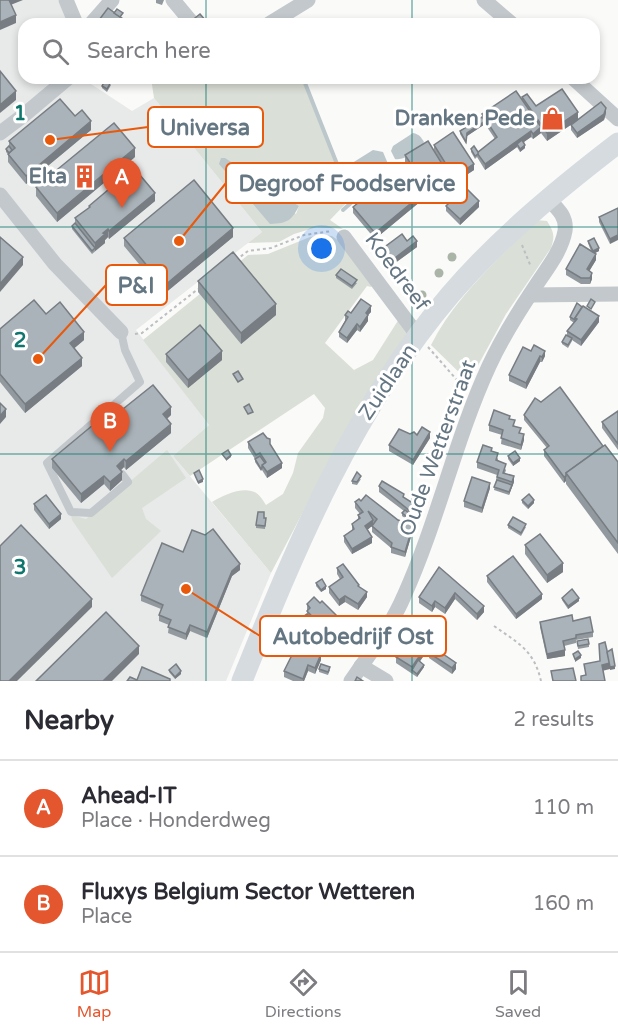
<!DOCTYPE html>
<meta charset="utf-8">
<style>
:root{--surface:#fff;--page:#f2f2f3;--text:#2b2b33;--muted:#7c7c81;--line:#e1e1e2;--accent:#e4572e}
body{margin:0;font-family:"Varela Round",sans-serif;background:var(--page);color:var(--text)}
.you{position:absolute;left:322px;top:249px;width:21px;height:21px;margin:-15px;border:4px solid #fff;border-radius:50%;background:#1a73e8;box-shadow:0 0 0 9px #1a73e833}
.badge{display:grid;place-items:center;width:39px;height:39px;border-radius:50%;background:var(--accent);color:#fff;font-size:20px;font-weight:700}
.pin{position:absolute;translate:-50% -50px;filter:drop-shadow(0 2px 3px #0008)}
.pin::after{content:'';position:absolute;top:32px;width:21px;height:18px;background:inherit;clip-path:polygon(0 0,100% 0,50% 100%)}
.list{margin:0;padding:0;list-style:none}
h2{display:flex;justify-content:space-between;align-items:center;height:78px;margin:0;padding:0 24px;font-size:26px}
h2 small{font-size:20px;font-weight:400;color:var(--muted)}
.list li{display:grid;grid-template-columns:39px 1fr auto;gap:18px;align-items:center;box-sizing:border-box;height:96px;padding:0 24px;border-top:2px solid var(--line)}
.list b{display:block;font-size:22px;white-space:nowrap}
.list p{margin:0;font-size:20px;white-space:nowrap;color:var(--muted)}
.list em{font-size:20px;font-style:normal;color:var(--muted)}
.icon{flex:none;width:33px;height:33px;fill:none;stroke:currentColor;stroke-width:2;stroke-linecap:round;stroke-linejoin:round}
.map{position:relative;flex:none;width:618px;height:681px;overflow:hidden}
.search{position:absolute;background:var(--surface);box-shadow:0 3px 9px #0003;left:18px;right:18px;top:18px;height:66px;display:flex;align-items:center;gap:15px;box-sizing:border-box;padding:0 21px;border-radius:18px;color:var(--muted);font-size:22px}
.sheet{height:270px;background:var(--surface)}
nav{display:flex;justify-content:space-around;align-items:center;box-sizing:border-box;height:84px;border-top:2px solid var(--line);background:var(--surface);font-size:16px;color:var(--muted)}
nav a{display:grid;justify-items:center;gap:3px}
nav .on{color:var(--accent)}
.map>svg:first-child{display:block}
</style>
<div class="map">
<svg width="618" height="681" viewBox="0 0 618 681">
<rect width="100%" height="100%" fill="#fafaf8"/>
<polygon fill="#e8e9e9" points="0,0 58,0 68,24 24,24 24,78 82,78 132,111 154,98 262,232 136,330 209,425 173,456 271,573 226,681 0,681"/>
<g fill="#dadfd7" fill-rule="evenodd">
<path d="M151,78h150l52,118 -23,24 13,9 -26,-2 -23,7 -15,8 -31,1 14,-11 -108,-134zM219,160l80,46 -3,8z"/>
<path d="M536,220l11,1c7,11 8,15 4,27l-45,66 -37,68 -38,-37c24,-48 68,-86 105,-125z"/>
<path d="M323,235l9,1 7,5 34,44 -2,2 -4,-1 -42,57 29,27 19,-10 26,-41 12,13 -64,96 -76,145 -59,-71c10,-6 27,-14 39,-11 7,1 11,8 15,14l17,-11 10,-21 5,-20 25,-35 2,-10 -11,-14 -124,82 -17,-20 36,-31 -66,-85 105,-85 20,-1 42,-17z"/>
<polygon points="167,450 186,478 142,508 146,519 161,531 112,578 72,520 71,515 86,519"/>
</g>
<g fill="#bbc7cb">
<path d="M413,133c6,1 8,4 11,9 -4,8 -20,19 -29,17l-4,-8 2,-5z"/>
<polygon points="373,150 383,152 391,171 364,189 359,188 353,180 349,165"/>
<path d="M221,158h4l74,48c-8,15 -11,17 -29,18l-51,-60z"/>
</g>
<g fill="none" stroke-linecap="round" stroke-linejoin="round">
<polyline stroke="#bbc7cb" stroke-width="4" points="303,78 352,202 343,210"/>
<g stroke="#bbbfc2" stroke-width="2" stroke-dasharray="3 3" stroke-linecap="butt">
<polyline points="522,245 531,267"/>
<polyline points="236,260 248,251 271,248 304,235 332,231"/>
<polyline points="135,334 142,333 198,289"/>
<polyline points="428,347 464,388"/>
<path d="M494,626c24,17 40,24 47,55"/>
</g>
<polyline stroke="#c3c8cc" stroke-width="8" points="121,332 125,350 140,382 47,463 71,512 91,513 128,482 122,474"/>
<g stroke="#c3c8cc" stroke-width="15">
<polyline points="66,0 76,24"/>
<polyline points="173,0 193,24"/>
<polyline points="484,0 512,24"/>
<polyline points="91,24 112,0"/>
<polyline points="269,24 308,0"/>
<polyline points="573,78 618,119"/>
<polyline points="0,133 24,115 68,78"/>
<polyline points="0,195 55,264 121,332"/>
<polyline points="344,237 418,336"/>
<polyline points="530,295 618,294"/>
<polyline points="361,666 386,681"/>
<path d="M351,681c18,-27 40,-54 53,-85 34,-75 51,-156 85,-230 12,-26 28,-52 44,-76 11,-18 28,-37 32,-59 2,-14 -7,-22 -16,-31"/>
</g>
<path stroke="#d6dbdf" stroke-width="21" d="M242,681c55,-137 111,-272 208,-386 49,-57 108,-106 168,-152"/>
</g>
<g fill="#aab4a7">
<circle cx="452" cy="257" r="4.5"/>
<circle cx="439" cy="273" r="4.5"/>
<circle cx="422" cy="295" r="4.5"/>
</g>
<g fill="#929a9f">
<polygon points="156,0 164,0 162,5 156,3"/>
<polygon points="111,85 107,92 102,88 102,86"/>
<polygon points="522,97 536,106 578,120 606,113 604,120 577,138 571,130 571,125 575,122 547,141 541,133 533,139 531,137 524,142 525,148 520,152 517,147 485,170 477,157 475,159 471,152 471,149 478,152 495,139 485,124 467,136 466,144 460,134 460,131 482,117 482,114 522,100"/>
<polygon points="75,116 91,130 26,184 8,162 8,154 6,152 6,149 9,146 9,141"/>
<polygon points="434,145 474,170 454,183 434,150"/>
<polygon points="405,155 444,175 425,187 427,196 375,239 353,213 353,207 405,163"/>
<polygon points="135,157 57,222 36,196 36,187"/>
<polygon points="155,201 109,239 108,237 105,240 105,243 92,254 72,229 72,226 75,223 75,218 89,208 89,206"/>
<polygon points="446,206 479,207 460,225 446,211"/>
<polygon points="618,208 610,244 599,222 599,217"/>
<polygon points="233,237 164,294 124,246 124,238"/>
<polygon points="407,241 417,247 391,266 382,254 382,249"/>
<polygon points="588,241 599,251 595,253 596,260 589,271 592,279 590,284 581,284 566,275 566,269 591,251 588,243"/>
<polygon points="336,275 357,283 352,289 336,278"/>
<polygon points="198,281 276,315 241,344 198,292"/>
<polygon points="371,312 368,315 368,321 360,332 357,330 347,343 339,337 339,332 345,321 345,315 351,313"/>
<polygon points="46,314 84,340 74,348 82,366 25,413 0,382 0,329"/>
<polygon points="570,317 599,322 581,346 572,340 572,341 568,348 562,344 562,342 567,336 567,331 574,323 570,320"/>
<polygon points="531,351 545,356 542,362 540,362 526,389 509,381 509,375"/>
<polygon points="166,354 222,360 188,388 166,362"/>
<polygon points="618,411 618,450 602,428 602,422"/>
<polygon points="171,415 167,419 171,433 126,470 124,467 121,470 122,480 110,491 104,484 81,503 52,468 52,459 103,425"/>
<polygon points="524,415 603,446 618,462 618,554 566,484 566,481 564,483 544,456 544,450 547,448 524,420"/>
<polygon points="510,419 524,440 521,450 501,444 502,435 489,431 489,425"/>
<polygon points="410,434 430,438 413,465 389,451 389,445"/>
<polygon points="248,442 270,444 282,468 267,478 262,470 261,471 255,462 255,459 248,448"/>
<polygon points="492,451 498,459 498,460 506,470 505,473 514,482 509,495 494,490 497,475 477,468 477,462"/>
<polygon points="508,456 520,461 513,466 508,459"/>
<polygon points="361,479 357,485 352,484 352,481"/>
<polygon points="379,486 404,498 417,514 416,518 416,522 414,525 402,516 402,513 404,511 379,492"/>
<polygon points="490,488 482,513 464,507 464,501"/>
<polygon points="522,500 534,503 528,509 522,503"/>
<polygon points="361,501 398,520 413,530 405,557 391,553 391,548 372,532 372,526 367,530 372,543 352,554 344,542 344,536 352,531 352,524 358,519 358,515 360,514 355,508 355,502"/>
<polygon points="34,504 61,519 49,529 34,510"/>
<polygon points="264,518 266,518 265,529 256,528 256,525"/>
<polygon points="508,525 526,527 521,536 508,528"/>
<polygon points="525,545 563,572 547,583 525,554"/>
<polygon points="183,552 240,570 232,576 207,638 190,631 186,640 168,633 169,625 159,621 159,615 161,609 141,601 141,595"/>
<polygon points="439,567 484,612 477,620 455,599 445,614 435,607 432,612 419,603 419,597"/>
<polygon points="337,568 359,587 367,597 358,610 345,602 339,606 329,593 329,587 340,579 337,574"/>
<polygon points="487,576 542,599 516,619 487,582"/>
<polygon points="316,583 326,589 321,592 316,586"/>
<polygon points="562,598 579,601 568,609 562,600"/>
<polygon points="307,604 338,622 325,635 324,634 321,636 312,627 307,631 300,622 300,619 307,614"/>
<polygon points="573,621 593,632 593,637 576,640 576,643 564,646 565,656 547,659 540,627 540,622"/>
<polygon points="399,639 425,654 420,661 424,667 417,677 396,663 396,657 403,648 399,645"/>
<polygon points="424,639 433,640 430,645 424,641"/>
<polygon points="577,641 589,644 589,647 578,649"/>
<polygon points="310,653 321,660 315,674 308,671 304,681 293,681 284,677 284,671"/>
<polygon points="429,653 456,669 452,674 429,658"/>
<polygon points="319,669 330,670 328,675 319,672"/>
<polygon points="169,670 181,674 175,679 169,672"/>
</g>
<g fill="#777d82">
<polygon points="8,0 23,0 8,6"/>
<polygon points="16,15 16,23 0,30 0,22"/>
<polygon points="16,91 16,100 0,113 0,105"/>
<polygon points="606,108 606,113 604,120 577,138 577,133"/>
<polygon points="578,112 578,120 547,141 547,133"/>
<polygon points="91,121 91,130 26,184 26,176"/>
<polygon points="485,121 485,124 467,136 466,144 467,133"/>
<polygon points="541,127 541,133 533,139 533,134"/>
<polygon points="531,131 531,137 518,146 517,144 517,147 485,170 485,164"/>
<polygon points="525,145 525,148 520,152 520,149"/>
<polygon points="135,148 135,157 57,222 57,213"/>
<polygon points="474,164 474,170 454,183 454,177"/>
<polygon points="444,167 444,175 422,189 422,181"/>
<polygon points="427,190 427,196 375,239 375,233"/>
<polygon points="155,193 155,201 109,239 109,231"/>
<polygon points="479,201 479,207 460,225 460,219"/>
<polygon points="233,228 233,237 164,294 164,286"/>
<polygon points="108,229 108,237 105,240 105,243 95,251 95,243 103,233"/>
<polygon points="618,235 618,240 610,244 610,239"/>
<polygon points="417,241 417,247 391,266 391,261"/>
<polygon points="599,248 599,251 593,254 593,251"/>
<polygon points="596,254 596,260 587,275 587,269"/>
<polygon points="23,257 23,265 0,292 0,284"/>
<polygon points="592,273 592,279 590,284 590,278"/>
<polygon points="276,304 276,315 241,344 241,333"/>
<polygon points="371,306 371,312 368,315 368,321 360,332 360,327 366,313"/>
<polygon points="599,316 599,322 581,346 581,340"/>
<polygon points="357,324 357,330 347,343 347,338"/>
<polygon points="84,332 84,340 70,352 70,343"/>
<polygon points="222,351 222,360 188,388 188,380"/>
<polygon points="545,351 545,356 542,362 542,357"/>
<polygon points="540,356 540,362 526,389 526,383"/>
<polygon points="82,358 82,366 25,413 25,404"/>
<polygon points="171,407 171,415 163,422 163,414"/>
<polygon points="6,409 6,417 0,424 0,416"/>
<polygon points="171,424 171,433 126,470 126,461"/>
<polygon points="430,432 430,438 413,465 413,460"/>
<polygon points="524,434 524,440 521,450 521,445"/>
<polygon points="231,455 231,457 226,461 226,459"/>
<polygon points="520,458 520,461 513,466 513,463"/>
<polygon points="124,459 124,467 117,474 117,466"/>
<polygon points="282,463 282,468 267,478 267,472"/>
<polygon points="122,472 122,480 110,491 110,482"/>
<polygon points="104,476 104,484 81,503 81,494"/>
<polygon points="514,476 514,482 509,495 509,492"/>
<polygon points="566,476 566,481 564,483 564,477"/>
<polygon points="203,479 203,482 198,484 198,482"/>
<polygon points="490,483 490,488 482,513 482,508"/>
<polygon points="534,500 534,503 528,509 528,506"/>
<polygon points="417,508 417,514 415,520 416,519 416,522 414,525 415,515"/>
<polygon points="61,514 61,519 49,529 49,524"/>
<polygon points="373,520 373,525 365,532 365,526"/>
<polygon points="413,525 413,530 405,557 405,552"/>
<polygon points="372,537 372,543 352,554 352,549"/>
<polygon points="563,563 563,572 547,583 547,575"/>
<polygon points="240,564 240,570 232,576 207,638 207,632 232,571"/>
<polygon points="326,586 326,589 321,592 321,590"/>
<polygon points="367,592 367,597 358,610 358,604"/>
<polygon points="455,593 455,599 445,614 445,608"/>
<polygon points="542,594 542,599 516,619 516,614"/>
<polygon points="345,596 345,602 339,606 339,600"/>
<polygon points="579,598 579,601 568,609 568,606"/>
<polygon points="92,599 92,607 17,681 9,681"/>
<polygon points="435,601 435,607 432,612 432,606"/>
<polygon points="484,606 484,612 477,620 477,614"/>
<polygon points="338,617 338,622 325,635 325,630"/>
<polygon points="312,624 312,627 307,631 307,628"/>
<polygon points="190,625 190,631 186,640 186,634"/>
<polygon points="139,646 139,654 112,681 103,681"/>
<polygon points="425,648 425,654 413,671 412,670 412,667"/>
<polygon points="565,650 565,656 547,659 547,654"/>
<polygon points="321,654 321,660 315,674 315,668"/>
<polygon points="581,655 581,658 575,662 575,659"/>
<polygon points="456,663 456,669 452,674 452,668"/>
<polygon points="610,663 610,669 602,671 602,665"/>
<polygon points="308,665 308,671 304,681 303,681"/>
<polygon points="424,665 424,667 417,677 417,674"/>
<polygon points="615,666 615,669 610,670 610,667"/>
<polygon points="181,671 181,674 175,679 175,677"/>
</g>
<g fill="#aab3b9" stroke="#777d82" stroke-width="1.5">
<polygon points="0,0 9,0 16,15 0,22"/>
<polygon points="108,8 123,19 119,24 96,24"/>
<polygon points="117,9 123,13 120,17 114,13"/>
<polygon points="200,14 206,21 202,24 201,24 195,18"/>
<polygon points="152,19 156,24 146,24"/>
<polygon points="0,71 16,91 0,105"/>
<polygon points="106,79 111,82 107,89 102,86"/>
<polygon points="562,89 578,112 547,133 522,97 527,94 536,106"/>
<polygon points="516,91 541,127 533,134 531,131 485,164 477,153 497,137 482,114"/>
<polygon points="60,99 75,116 82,110 91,121 26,176 8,154 15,148 9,141"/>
<polygon points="601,102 606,108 604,114 577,133 571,125"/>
<polygon points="482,117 485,121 467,133 466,142 460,131"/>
<polygon points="114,123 135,148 57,213 36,187"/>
<polygon points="453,132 474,164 454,177 434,145"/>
<polygon points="522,140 525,145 520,149 517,144"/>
<polygon points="428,141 444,167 422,181 405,155"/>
<polygon points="9,146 12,150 9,153 6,149"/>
<polygon points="474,146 478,152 478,154 475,156 471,149"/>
<polygon points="405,164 427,190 375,233 353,207"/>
<polygon points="134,168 155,193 109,231 108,229 103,233 105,234 95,243 75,218 90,207 89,206"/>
<polygon points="194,180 233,228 164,286 124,238"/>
<polygon points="465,187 479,201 460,219 446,206"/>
<polygon points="618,208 618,235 610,239 599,217"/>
<polygon points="75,223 95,248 92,251 72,226"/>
<polygon points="402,234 407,241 413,236 417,241 391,261 382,249"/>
<polygon points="0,237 23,257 0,284"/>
<polygon points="594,238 599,248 593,251 588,241"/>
<polygon points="580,244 596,254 587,269 592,273 590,278 581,278 566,269"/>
<polygon points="233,252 276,304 241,333 198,281"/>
<polygon points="341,269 357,280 352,286 336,275"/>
<polygon points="361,299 371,306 366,313 368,315 360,327 357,324 347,338 339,332 348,317 345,315 348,311 351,313"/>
<polygon points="591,299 595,302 591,309 587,306"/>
<polygon points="34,300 46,314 60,302 84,332 70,343 82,358 25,404 0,374 0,329"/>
<polygon points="577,303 582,307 575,318 575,320 570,317"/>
<polygon points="583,306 599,316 581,340 567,331 577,319 575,318"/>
<polygon points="200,325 222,351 188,380 166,354"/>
<polygon points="566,335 572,338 568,345 562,342"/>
<polygon points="534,345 545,351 542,357 540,356 526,383 509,375 523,347 531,351"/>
<polygon points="238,371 243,379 238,382 233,374"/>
<polygon points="153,385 171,407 163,414 171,424 126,461 124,459 117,466 122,472 110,482 104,476 81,494 52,459 99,420 103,425"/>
<polygon points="560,387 603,446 566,473 566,476 564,477 544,450 549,446 524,415 535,398 541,402"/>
<polygon points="0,403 6,409 0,416"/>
<polygon points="249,404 253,412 248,414 244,407"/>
<polygon points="494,410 510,416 509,419 515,420 513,426 521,428 519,433 524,434 521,445 501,438 503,430 489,425"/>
<polygon points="618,411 618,444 602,422"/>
<polygon points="422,427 430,432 413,460 389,445 399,429 410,434 414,432 417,435"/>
<polygon points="263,433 267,438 270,439 270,444 282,463 267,472 262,465 266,462 260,453 256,455 248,442"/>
<polygon points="483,445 492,448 491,451 498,453 496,460 506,464 503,473 514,476 512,482 497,477 499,470 477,462"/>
<polygon points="605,445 618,462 618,543 566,473"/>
<polygon points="228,450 231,455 226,459 222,454"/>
<polygon points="515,451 520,458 513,463 508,456"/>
<polygon points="260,456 265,463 262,465 262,468 261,469 255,459"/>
<polygon points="199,470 203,479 198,482 194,473"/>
<polygon points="357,472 361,476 357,482 352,481"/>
<polygon points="472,477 490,483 482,508 464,501"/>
<polygon points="497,480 512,485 509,492 494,487"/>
<polygon points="382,481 404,494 403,497 416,505 417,508 415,515 379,486"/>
<polygon points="529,494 534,500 528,506 522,500"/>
<polygon points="46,495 61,514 49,524 34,504"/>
<polygon points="366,495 398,520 413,525 405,552 391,547 392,543 372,526 377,519 368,511 373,520 365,526 372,537 352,549 344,536 354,529 352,524 360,518 358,515 363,512 355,502 359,499 361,501"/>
<polygon points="405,510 416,519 414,522 402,513"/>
<polygon points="258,512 264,512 264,518 266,518 265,526 256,525"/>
<polygon points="513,517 526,524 521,533 508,525"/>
<polygon points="21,525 92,599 9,681 0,681 0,546"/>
<polygon points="213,529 240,564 232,571 207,632 190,625 186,634 168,627 171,620 159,615 163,605 141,595 162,543 183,552 192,530 205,535"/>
<polygon points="540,534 563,563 547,575 525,545"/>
<polygon points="513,556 542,594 516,614 487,576"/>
<polygon points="343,564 359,585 358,586 367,592 358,604 345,596 339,600 329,587 343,577 337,568"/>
<polygon points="439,567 484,606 477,614 455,593 445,608 435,601 432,606 419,597"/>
<polygon points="322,579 326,586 321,590 316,583"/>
<polygon points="572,589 579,598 568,606 562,598"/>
<polygon points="314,597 320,603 322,601 338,617 325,630 307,611 310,608 307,604"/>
<polygon points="106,612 139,646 103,681 36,681"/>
<polygon points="307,614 324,631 321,634 312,624 314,623 307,628 300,619"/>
<polygon points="572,615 573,621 590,617 593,632 576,635 576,638 563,641 565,650 547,654 540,622"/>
<polygon points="403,633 425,648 412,667 396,657 405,644 399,639"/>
<polygon points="588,639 589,644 578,646 577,641"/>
<polygon points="605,642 610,663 602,665 605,681 581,681 581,676 586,675 584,664 600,661 599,644"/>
<polygon points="296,647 310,653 311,650 321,654 315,668 308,665 303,679 284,671"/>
<polygon points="433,647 456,663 452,668 429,653"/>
<polygon points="612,649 615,666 610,667 607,652"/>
<polygon points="578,651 581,655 575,659 573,654"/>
<polygon points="418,660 424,665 417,674 412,670"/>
<polygon points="176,664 181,671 175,677 169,670"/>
<polygon points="321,664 330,667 328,672 319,669"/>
<polygon points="142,667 170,679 170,681 127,681 130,677 137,680"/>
<polygon points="573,668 576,681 553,681 551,671"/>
<polygon points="357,677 363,681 355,681"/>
</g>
<path fill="none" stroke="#0f766e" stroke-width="1.5" stroke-opacity="0.55" d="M206,0v24M412,0v24M206,78v603M412,78v603M0,227h618M0,454h618"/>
<defs>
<symbol id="shop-bare" viewBox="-9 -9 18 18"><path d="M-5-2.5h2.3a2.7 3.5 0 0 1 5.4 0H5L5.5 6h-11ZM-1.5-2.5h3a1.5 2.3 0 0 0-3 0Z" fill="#e4572e" stroke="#fff" stroke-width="2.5" paint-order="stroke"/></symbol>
<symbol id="building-bare" viewBox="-9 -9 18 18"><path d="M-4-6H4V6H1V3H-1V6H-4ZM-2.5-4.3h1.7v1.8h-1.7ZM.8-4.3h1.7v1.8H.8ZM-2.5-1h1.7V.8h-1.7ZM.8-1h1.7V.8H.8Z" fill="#e4572e" stroke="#fff" stroke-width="2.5" paint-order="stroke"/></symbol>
</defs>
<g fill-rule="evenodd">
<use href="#shop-bare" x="536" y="102" width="33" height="33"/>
<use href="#building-bare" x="68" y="160" width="33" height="33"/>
</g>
<g text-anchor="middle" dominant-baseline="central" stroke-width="6" stroke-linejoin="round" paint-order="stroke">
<g font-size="21" font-weight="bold" fill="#657683" stroke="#fff" text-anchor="end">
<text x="535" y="118">Dranken Pede</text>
<text x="67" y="176">Elta</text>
</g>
<g font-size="21" fill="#657683" stroke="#fff">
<text transform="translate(397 272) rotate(53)">Koedreef</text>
<text transform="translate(388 382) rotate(-56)">Zuidlaan</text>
<text transform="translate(438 448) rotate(-70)">Oude Wetterstraat</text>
</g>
</g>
<g font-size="20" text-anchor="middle" font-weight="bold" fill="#0f766e" stroke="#fff" stroke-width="6" stroke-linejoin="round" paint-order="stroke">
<text x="20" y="120">1</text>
<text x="20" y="347">2</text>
<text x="20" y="574">3</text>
</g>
<path fill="none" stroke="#e8590c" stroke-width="2" d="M50 140L148 127M179 241L226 183M38 359L106 285M186 589L260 636"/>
<g fill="#e8590c" stroke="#fff" stroke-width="2">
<circle cx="50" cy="140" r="6"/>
<circle cx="179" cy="241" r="6"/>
<circle cx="38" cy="359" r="6"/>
<circle cx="186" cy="589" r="6"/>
</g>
<g fill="#fff" stroke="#e8590c" stroke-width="2">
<rect x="148" y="107" width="115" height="40" rx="6"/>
<rect x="226" y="163" width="241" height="40" rx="6"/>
<rect x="106" y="265" width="61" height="40" rx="6"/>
<rect x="260" y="616" width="186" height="40" rx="6"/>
</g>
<g font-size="22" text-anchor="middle" font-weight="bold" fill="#657683">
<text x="205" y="135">Universa</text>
<text x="347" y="191">Degroof Foodservice</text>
<text x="136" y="293">P&amp;I</text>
<text x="353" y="644">Autobedrijf Ost</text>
</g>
</svg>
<div class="you"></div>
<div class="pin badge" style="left:122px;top:208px">A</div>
<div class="pin badge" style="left:110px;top:452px">B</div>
<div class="search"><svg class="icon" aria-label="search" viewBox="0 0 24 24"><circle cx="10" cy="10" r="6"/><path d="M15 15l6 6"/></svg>Search here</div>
</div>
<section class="sheet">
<h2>Nearby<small>2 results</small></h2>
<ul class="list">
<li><span class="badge">A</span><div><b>Ahead-IT</b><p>Place · Honderdweg</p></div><em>110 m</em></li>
<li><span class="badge">B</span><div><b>Fluxys Belgium Sector Wetteren</b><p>Place</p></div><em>160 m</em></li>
</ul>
</section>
<nav>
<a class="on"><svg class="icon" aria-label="map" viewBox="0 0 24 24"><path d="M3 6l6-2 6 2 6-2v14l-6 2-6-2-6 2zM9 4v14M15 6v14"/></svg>Map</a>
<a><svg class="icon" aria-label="directions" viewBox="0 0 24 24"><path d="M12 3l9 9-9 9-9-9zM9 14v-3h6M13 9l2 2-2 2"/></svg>Directions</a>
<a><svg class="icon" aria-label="saved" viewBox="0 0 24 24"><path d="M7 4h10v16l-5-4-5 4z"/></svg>Saved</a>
</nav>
